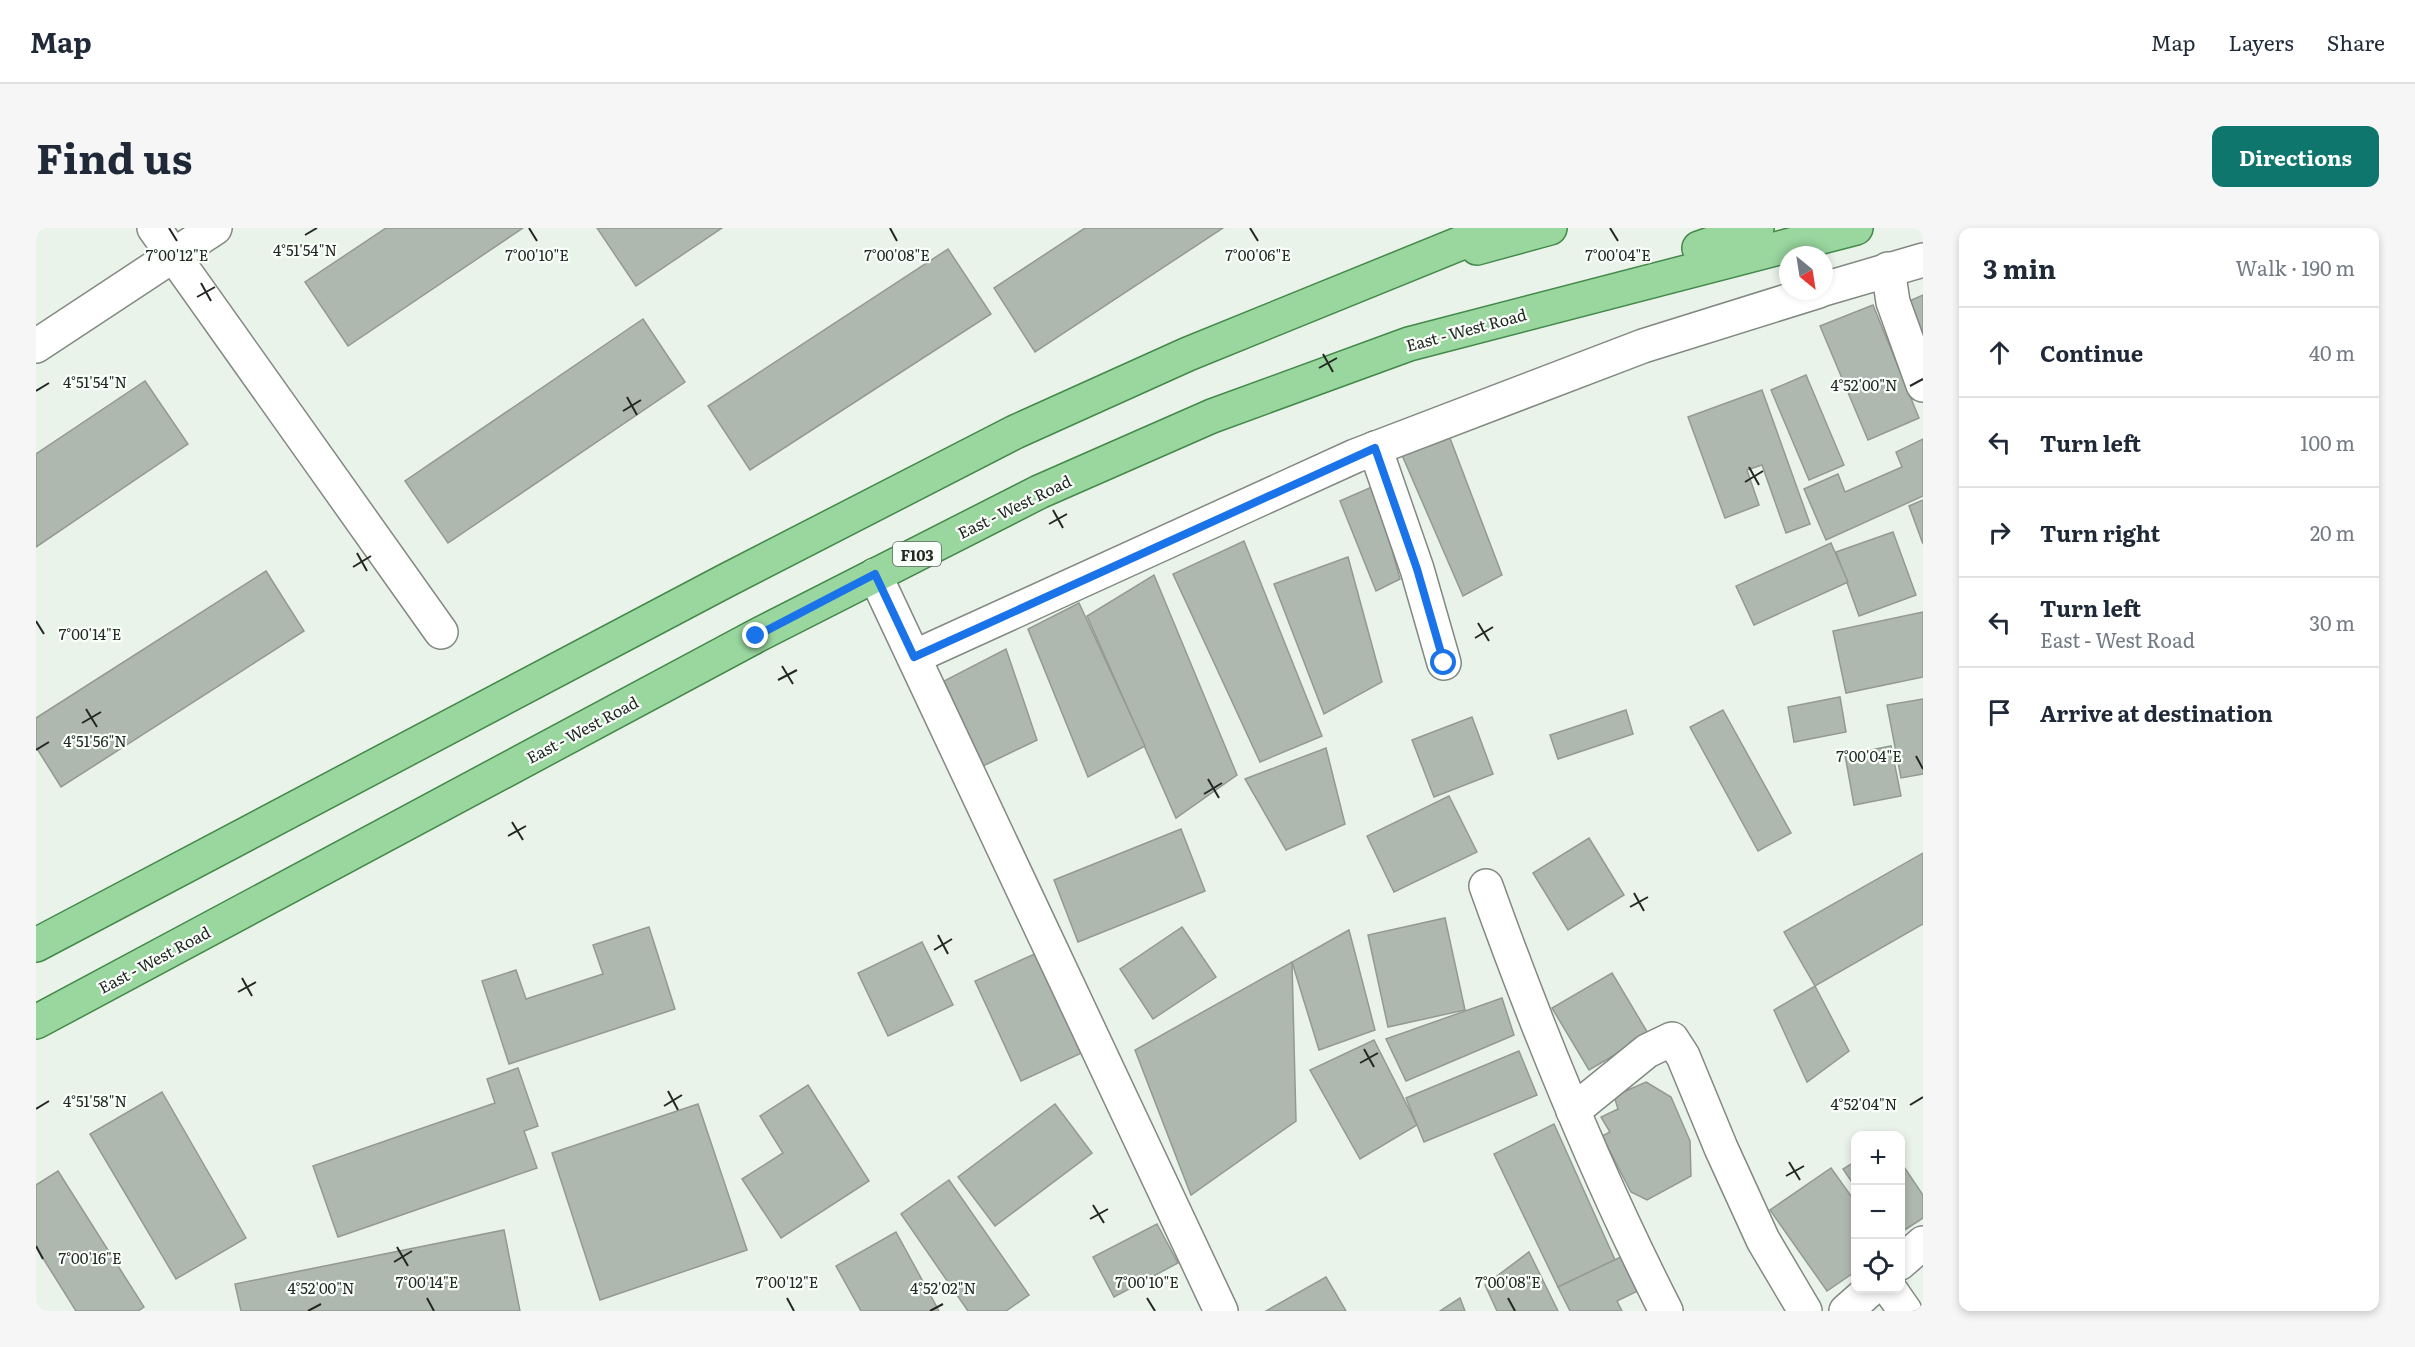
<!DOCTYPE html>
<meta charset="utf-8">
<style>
:root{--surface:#fff;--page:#f6f6f7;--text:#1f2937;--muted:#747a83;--line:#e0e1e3;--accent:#0f766e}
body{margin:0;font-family:Literata,serif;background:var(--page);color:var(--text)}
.controls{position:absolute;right:18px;bottom:18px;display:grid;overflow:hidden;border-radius:12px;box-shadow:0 3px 9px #0003}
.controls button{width:54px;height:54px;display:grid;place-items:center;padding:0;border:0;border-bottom:2px solid var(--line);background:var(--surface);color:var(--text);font:30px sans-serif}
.compass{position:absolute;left:1743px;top:18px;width:54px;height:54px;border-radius:50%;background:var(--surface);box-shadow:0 3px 9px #0003;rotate:150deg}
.stop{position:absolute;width:18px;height:18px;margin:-14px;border:4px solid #1a73e8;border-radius:50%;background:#fff}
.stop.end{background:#1a73e8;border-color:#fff;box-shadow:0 2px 6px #0008}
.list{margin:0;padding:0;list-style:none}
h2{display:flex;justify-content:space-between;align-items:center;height:78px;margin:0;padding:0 24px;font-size:26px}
h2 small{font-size:20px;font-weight:400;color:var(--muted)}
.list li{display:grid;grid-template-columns:39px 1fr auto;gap:18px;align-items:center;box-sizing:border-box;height:90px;padding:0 24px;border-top:2px solid var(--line)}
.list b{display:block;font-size:22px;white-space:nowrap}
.list p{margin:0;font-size:20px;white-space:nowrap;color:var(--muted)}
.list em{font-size:20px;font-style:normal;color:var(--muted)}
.icon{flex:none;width:33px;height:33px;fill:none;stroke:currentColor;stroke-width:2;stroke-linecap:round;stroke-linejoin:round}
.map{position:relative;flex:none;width:1887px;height:1083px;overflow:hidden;border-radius:12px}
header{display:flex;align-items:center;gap:36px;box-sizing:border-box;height:84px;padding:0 30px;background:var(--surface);border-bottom:2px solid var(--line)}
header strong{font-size:28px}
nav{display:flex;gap:33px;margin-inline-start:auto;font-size:21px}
.intro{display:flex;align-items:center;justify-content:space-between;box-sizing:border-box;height:144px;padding:0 36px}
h1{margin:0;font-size:42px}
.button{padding:15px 27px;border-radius:12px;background:var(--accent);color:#fff;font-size:21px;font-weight:700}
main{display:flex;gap:36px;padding:0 36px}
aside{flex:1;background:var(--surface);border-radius:12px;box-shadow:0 3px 9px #0003}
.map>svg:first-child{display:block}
</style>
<header>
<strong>Map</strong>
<nav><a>Map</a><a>Layers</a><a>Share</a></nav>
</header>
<div class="intro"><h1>Find us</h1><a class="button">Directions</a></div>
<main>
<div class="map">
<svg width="1887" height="1083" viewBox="0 0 1887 1083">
<rect width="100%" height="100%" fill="#eaf3ea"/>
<g fill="#afb8af" stroke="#929a92" stroke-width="1.5">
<polygon points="350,0 487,0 312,118 269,54"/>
<polygon points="561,0 686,0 600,58"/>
<polygon points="1049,0 1187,0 999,124 958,60"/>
<polygon points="912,21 955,86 714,242 672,178"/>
<polygon points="1887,67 1887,114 1869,75"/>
<polygon points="1837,77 1883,190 1832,212 1784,98"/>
<polygon points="607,91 649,154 412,315 369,253"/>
<polygon points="1770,147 1808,237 1773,252 1735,162"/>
<polygon points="109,153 152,216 0,319 0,226"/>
<polygon points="1726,162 1774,296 1750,305 1726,237 1711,242 1723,277 1689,290 1652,189"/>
<polygon points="1412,205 1466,347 1427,368 1366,227"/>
<polygon points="1887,211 1887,268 1790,312 1768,261 1802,246 1809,264 1866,239 1860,224"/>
<polygon points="1338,258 1364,351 1340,363 1304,273"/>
<polygon points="1887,272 1887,316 1873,278"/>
<polygon points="1857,304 1880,367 1823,388 1800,324"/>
<polygon points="1208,313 1286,508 1224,534 1137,346"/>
<polygon points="1795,315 1812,354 1718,397 1700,358"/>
<polygon points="1312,329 1346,454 1288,486 1238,356"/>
<polygon points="230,343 268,403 25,559 0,519 0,490"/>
<polygon points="1118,347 1201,547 1140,590 1051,388"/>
<polygon points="1043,375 1109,518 1052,549 992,401"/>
<polygon points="1887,384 1887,449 1810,465 1797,403"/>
<polygon points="970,421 1001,512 947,538 908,453"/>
<polygon points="1804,469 1810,504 1758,514 1752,479"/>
<polygon points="1887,471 1887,546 1865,550 1851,477"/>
<polygon points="1590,482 1597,506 1522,531 1514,507"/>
<polygon points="1687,482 1755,605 1722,623 1654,499"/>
<polygon points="1436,489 1457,546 1398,569 1376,512"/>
<polygon points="1855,518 1865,568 1818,577 1809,527"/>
<polygon points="1290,520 1309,596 1250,622 1209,551"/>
<polygon points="1413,568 1441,624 1358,664 1331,608"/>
<polygon points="1145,601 1169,663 1042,714 1018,652"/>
<polygon points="1553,610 1588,667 1532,702 1497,645"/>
<polygon points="1887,625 1887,696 1779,758 1748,704"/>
<polygon points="1409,690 1429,782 1352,799 1332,707"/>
<polygon points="613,699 639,781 473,836 446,753 480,742 490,771 567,746 557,717"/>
<polygon points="1146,699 1180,749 1117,791 1084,741"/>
<polygon points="1313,702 1339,802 1283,822 1256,734"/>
<polygon points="886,714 917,777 852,808 822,745"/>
<polygon points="1003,724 1048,824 985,853 939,753"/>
<polygon points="1256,734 1260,893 1155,967 1099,822"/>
<polygon points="1576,745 1613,807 1553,842 1516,780"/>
<polygon points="1779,758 1813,823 1771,854 1738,782"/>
<polygon points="1466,770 1478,807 1370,853 1350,811"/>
<polygon points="1338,812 1381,897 1324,931 1274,842"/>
<polygon points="1483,823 1501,867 1388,914 1370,870"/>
<polygon points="482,840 502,898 488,903 501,940 302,1009 277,938 459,875 451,851"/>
<polygon points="1610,854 1635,869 1654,913 1655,948 1611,972 1595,964 1566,908 1574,904 1565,889 1582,881 1578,868"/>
<polygon points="772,857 833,953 745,1010 706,951 747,925 724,888"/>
<polygon points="126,864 210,1010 140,1051 54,906"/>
<polygon points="662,876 711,1022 564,1072 516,925"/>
<polygon points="1019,876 1056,925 959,998 922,949"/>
<polygon points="1518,896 1579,1032 1522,1059 1458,926"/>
<polygon points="1820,933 1820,960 1807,941"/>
<polygon points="1864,933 1887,967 1887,990 1864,1005"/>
<polygon points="1795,940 1820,975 1820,1043 1791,1063 1734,982"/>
<polygon points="22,943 108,1079 102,1083 40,1083 0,1019 0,957"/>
<polygon points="913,952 993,1067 970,1083 932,1083 865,986"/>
<polygon points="1121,996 1142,1035 1078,1069 1057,1029"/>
<polygon points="468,1002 484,1083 205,1083 199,1056"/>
<polygon points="860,1004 903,1083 825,1083 800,1038"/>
<polygon points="1493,1024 1522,1083 1461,1083 1449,1057"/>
<polygon points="1591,1026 1608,1060 1581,1073 1586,1083 1534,1083 1522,1059"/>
<polygon points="1290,1049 1310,1083 1230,1083"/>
<polygon points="1424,1070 1429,1083 1404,1083"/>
</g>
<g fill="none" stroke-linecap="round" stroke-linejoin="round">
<defs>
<g id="minor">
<polyline points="118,0 405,404"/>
<polyline points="1852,41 1857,74 1887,157"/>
<polyline points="1788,61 1887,32"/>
<polyline points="0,118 179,0"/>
<polyline points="1339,220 1381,341 1408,435"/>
<polyline points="839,347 1185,1083"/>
<polyline points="878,429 1319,228 1607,118 1783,63"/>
<path d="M1450,658c52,145 110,288 180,425"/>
<polyline points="1537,883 1611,823 1636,811 1647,828 1685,920 1727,1012 1769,1083"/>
<polyline points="1864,1035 1887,1015"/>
<polyline points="1853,1060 1869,1083"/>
<polyline points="1810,1083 1836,1060"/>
</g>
<g id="major">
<polyline points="1441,20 1514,0"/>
<polyline points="1663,20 1721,0"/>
<polyline points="0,717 691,352 979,204 1152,126 1462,0"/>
<polyline points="0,794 720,408 1003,264 1176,188 1373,116 1820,0"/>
</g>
</defs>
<use href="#minor" stroke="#818981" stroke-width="36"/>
<use href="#major" stroke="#44884a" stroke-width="36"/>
<use href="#minor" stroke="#fff" stroke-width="33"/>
<use href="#major" stroke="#99d79f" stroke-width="33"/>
</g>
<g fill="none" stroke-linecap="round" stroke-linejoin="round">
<polyline stroke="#1a73e8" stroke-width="8" points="720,408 839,346 878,429 1339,220 1381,341 1408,435"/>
</g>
<path fill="none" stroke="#242724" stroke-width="2" d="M133,0l8,13M493,0l8,13M854,0l7,13M1214,0l8,13M1574,0l8,13M269,7l12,-7M165,55l10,18M161,69l18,-10M1287,126l10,18M1283,140l18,-10M1874,158l13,-7M0,163l13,-8M591,169l10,18M587,183l18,-11M1713,239l10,18M1709,254l18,-11M1017,282l10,18M1013,296l18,-10M321,325l10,18M317,339l18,-11M0,393l8,13M1442,395l11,18M1439,410l18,-11M746,438l11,18M742,452l19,-10M50,481l11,18M46,495l19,-11M0,522l13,-8M1880,528l7,13M1172,551l11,19M1168,566l18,-11M476,594l11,18M472,608l18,-10M1598,665l10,18M1594,679l18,-10M902,707l10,19M898,722l18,-11M206,750l10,18M202,764l18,-10M1328,821l10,18M1324,835l18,-10M632,863l10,19M1874,877l13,-8M628,878l18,-11M0,881l13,-8M1753,934l11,18M1750,948l18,-10M1057,977l11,18M1054,991l18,-10M0,1018l7,13M361,1019l11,19M358,1034l18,-11M391,1070l7,13M751,1070l7,13M1111,1070l8,13M1472,1070l7,13M272,1083l13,-7M894,1083l13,-7"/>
<g text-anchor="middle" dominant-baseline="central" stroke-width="4.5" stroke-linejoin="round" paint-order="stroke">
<rect fill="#f9fff9" stroke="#646864" stroke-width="1.5" x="857" y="314" width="48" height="24" rx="4.5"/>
<g font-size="15" font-weight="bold" fill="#242724">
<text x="881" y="326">F103</text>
</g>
<g font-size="16" fill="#242724" stroke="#f9fff9">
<text transform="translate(1430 101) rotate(-15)">East - West Road</text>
<text transform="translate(978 278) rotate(-26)">East - West Road</text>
<text transform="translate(546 501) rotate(-28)">East - West Road</text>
<text transform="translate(118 731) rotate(-28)">East - West Road</text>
</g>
</g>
<g font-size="15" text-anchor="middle" fill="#242724" stroke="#f9fff9" stroke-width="4.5" stroke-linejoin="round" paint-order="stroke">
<text x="269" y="28">4°51'54"N</text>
<text x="501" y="33">7°00'10"E</text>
<text x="1582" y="33">7°00'04"E</text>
<text x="141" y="33">7°00'12"E</text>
<text x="861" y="33">7°00'08"E</text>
<text x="1222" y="33">7°00'06"E</text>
<text x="59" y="160">4°51'54"N</text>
<text x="1828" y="163">4°52'00"N</text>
<text x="54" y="412">7°00'14"E</text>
<text x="59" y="519">4°51'56"N</text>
<text x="1833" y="534">7°00'04"E</text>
<text x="59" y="879">4°51'58"N</text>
<text x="1828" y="882">4°52'04"N</text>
<text x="54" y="1036">7°00'16"E</text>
<text x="391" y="1060">7°00'14"E</text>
<text x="751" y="1060">7°00'12"E</text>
<text x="1111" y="1060">7°00'10"E</text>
<text x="1472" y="1060">7°00'08"E</text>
<text x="285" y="1066">4°52'00"N</text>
<text x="907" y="1066">4°52'02"N</text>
</g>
</svg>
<div class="controls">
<button>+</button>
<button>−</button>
<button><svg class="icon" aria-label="locate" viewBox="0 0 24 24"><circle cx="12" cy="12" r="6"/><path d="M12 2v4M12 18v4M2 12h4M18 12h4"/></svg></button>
</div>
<svg class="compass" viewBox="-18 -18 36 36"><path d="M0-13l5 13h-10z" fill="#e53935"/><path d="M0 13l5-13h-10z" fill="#747a83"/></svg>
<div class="stop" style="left:1408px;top:435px"></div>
<div class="stop end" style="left:720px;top:408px"></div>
</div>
<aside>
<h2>3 min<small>Walk · 190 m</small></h2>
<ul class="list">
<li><svg class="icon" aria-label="ahead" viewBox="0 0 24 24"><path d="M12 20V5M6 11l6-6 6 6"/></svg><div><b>Continue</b></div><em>40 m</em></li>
<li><svg class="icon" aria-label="left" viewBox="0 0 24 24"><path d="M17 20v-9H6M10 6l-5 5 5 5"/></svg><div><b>Turn left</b></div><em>100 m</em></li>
<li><svg class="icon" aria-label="right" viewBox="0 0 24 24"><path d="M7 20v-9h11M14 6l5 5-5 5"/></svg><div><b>Turn right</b></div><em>20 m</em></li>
<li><svg class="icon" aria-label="left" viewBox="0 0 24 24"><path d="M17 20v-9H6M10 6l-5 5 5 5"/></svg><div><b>Turn left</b><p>East - West Road</p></div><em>30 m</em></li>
<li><svg class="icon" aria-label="arrive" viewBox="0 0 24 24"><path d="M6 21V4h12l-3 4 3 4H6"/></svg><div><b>Arrive at destination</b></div></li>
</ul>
</aside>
</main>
